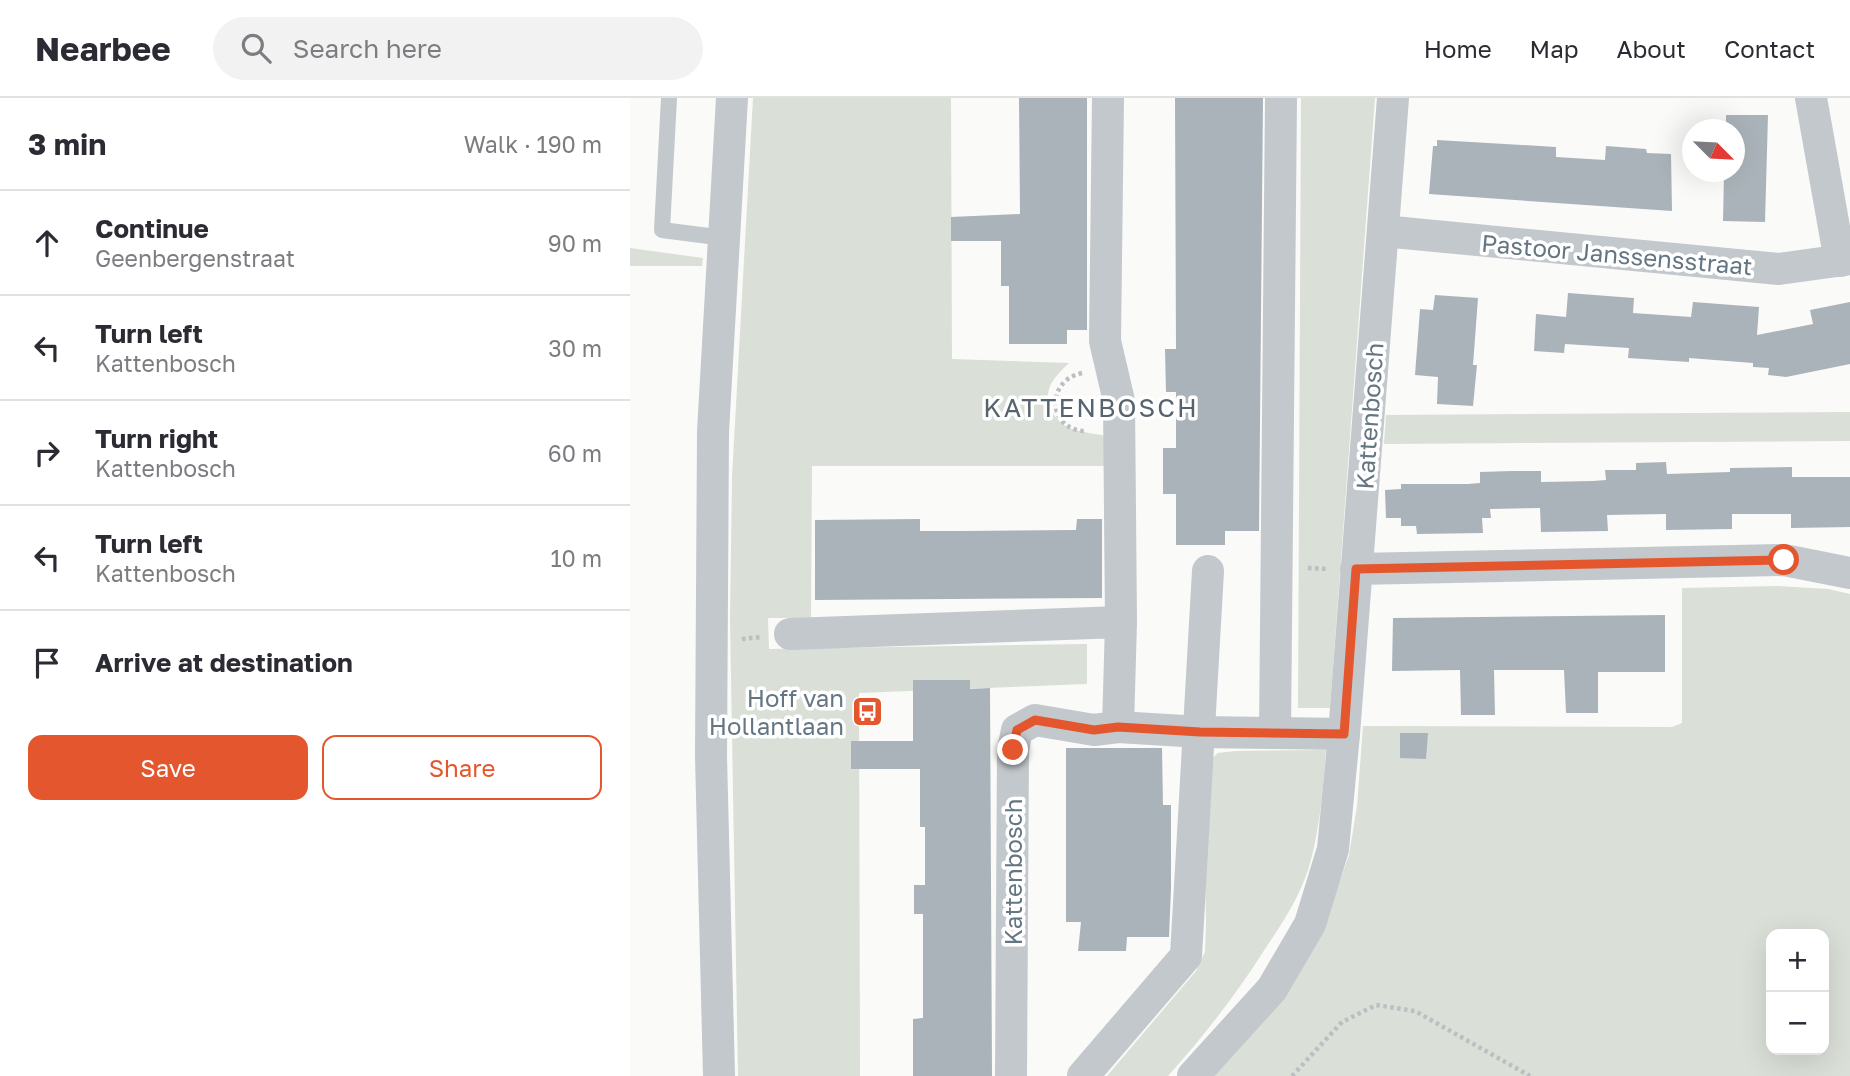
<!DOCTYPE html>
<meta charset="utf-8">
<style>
:root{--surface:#fff;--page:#f2f2f3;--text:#2b2b33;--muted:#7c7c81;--line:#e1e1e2;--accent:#e4572e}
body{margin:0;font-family:"Golos Text",sans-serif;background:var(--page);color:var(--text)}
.controls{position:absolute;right:21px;bottom:21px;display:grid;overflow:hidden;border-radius:14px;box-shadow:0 7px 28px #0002}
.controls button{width:63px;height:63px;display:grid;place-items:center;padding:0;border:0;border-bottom:2px solid var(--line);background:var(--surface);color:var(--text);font:35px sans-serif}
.compass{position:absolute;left:1052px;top:21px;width:63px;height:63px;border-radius:50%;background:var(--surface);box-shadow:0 7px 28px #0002;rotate:114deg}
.stop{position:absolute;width:21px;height:21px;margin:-16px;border:5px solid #e4572e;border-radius:50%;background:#fff}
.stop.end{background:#e4572e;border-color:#fff;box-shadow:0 2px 7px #0008}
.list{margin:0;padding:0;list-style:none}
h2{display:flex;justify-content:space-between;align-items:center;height:91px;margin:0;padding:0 28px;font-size:30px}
h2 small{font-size:23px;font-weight:400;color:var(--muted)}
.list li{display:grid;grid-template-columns:46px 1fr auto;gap:21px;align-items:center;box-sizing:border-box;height:105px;padding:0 28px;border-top:2px solid var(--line)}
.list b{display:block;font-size:26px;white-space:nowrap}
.list p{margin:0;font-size:23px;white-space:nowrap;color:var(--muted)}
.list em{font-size:23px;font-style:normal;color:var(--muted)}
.actions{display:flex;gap:14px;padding:21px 28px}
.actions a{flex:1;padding:16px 0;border:2px solid var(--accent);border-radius:14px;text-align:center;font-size:24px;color:var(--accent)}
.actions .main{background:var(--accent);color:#fff}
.icon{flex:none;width:38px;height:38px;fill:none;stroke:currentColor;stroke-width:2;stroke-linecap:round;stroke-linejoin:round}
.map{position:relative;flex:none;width:1220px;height:978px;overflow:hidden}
header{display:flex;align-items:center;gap:42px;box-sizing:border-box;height:98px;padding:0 35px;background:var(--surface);border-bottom:2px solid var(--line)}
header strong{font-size:33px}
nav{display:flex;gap:38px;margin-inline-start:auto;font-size:24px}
.search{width:490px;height:63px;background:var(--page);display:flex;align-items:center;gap:18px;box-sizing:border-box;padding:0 24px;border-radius:38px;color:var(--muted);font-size:26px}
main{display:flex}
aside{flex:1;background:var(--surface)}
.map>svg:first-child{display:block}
</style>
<header>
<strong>Nearbee</strong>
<div class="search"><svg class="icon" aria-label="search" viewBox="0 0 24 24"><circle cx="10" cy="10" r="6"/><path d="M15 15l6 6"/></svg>Search here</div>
<nav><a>Home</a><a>Map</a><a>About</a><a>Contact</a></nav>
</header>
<main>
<aside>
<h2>3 min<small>Walk · 190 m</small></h2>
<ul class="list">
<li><svg class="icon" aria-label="ahead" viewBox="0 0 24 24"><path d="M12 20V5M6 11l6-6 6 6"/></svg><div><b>Continue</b><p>Geenbergenstraat</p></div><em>90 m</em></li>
<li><svg class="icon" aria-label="left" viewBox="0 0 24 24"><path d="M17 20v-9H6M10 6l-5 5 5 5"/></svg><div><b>Turn left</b><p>Kattenbosch</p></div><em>30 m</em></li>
<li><svg class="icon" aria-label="right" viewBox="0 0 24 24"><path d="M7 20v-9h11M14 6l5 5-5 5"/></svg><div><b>Turn right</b><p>Kattenbosch</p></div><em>60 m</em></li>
<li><svg class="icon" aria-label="left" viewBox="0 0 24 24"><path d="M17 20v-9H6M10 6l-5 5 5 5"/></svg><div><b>Turn left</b><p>Kattenbosch</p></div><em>10 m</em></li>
<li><svg class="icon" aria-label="arrive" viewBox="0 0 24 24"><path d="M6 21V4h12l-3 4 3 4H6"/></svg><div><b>Arrive at destination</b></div></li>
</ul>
<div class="actions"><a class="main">Save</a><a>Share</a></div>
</aside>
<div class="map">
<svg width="1220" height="978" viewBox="0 0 1220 978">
<rect width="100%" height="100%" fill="#fafaf8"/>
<g fill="#dadfd7" fill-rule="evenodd">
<path d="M123,0h198l1,261 117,4c-8,8 -17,16 -20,26 -5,17 8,35 23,40 13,4 26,5 39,8v29h-299l-1,152h-43l1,31 318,-5v40l-228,9 1,383h-122l-8,-457 2,-142z"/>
<polygon points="671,0 745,0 700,610 668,610"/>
<polygon points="0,150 73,160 72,168 0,168"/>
<polygon points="1220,314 1220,343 754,346 756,317"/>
<path d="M1148,488l50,3 22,5v482h-643l128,-182 14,-39 8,-49 6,-80 309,1 10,-4v-135zM1141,836h53v116h-53z"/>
<path d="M696,652c-3,39 -6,79 -17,117 -10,32 -28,58 -46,85 -28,44 -60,85 -95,124h-61l89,-105 9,-19 1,-28 -2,-139 5,-24 9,-8 18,-2z"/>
</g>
<g fill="#aab3b9">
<polygon points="389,0 457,0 457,232 437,232 437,246 379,246 379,188 371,188 371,143 321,143 321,119 390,116"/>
<polygon points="545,0 633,0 629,433 595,433 595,447 546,447 546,396 533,396 533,350 546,350 546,294 536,294 535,251 546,251"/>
<polygon points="1096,17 1138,17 1135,124 1093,123 1094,74 1104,74 1104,32 1096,32"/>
<polygon points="807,42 926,49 926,59 975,62 976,48 1016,51 1017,55 1041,56 1042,113 799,96 803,48 807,48"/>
<polygon points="938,195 1004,200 1003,215 1061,219 1063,204 1129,209 1127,237 1183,226 1180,212 1220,204 1220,266 1156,279 1138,277 1139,270 1123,269 1123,265 1059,260 1059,264 998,260 999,250 935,246 934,255 904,253 906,216 936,219"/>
<polygon points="805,197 848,200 843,267 847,267 843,308 807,306 808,279 785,277 790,211 803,212"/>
<polygon points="1036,364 1037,376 1100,374 1100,370 1162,369 1162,379 1220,379 1220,429 1161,430 1161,416 1102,416 1102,431 1036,432 1036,416 977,417 978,433 911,434 910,410 860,411 861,420 852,420 853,435 787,436 786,428 771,428 771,420 756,420 755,392 771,391 771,386 838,386 850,385 850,374 882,373 911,373 911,384 963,383 976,382 975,372 1006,372 1006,365"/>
<polygon points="290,421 290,433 331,433 446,432 447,421 472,421 472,500 185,502 185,422"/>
<polygon points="1035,517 1035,574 968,574 968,615 936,615 934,572 864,572 865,617 831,617 830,572 762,573 763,520"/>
<polygon points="283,582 340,582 340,591 360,590 362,978 283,978 283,921 293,920 293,816 284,816 284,787 295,787 295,729 290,729 290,671 221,671 221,643 283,643"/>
<polygon points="770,635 798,635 796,661 770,660"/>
<polygon points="436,650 532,650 533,707 541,707 541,791 539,839 497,839 496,853 448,853 451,824 436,824"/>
</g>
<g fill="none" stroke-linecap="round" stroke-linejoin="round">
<g stroke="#bbbfc2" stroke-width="4.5" stroke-dasharray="3.5 3.5" stroke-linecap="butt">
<path d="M452,275c-38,8 -34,59 5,58"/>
<polyline points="678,470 698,471"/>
<polyline points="112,541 131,539"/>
<polyline points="662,978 712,924 746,907 785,913 900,978"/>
</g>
<polyline stroke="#c3c8cc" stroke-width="16" points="39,0 32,132 94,140"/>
<g stroke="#c3c8cc" stroke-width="32">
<polyline points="478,0 475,243 489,303 491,524"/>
<polyline points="651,0 645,635 714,636"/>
<polyline points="1181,0 1210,163"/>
<polyline points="753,133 1149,171 1220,161"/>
<polyline points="726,471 1154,462 1220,475"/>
<polyline points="160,536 491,524 488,629"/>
<polyline points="89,978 81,658 83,334 102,0"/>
<polyline points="381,978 383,652 387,632 405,622 464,632 488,629 570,634 645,635"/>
<polyline points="453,978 556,858 578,473"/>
<polyline points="563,978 642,891 680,826 703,751 714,636 763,0"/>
</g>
</g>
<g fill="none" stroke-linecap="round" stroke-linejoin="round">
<polyline stroke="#e4572e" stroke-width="9" points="383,652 387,632 405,622 464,632 488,629 570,634 714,636 726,471 1154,462"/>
</g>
<defs>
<symbol id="bus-square" viewBox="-11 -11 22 22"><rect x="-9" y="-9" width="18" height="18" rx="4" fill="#e4572e" stroke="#fff"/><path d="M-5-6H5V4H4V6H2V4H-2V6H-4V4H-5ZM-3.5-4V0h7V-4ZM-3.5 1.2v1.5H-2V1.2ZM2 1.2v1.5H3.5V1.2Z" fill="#fff"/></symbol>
</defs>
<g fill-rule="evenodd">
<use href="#bus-square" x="220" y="596" width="35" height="35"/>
</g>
<g text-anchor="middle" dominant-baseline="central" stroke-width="7" stroke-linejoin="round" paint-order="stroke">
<g font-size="24" fill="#657683" stroke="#fff">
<text transform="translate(987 156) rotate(5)">Pastoor Janssensstraat</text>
<text transform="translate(739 318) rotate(-86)">Kattenbosch</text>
<text transform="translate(382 774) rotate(-90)">Kattenbosch</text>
</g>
<g font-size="24" fill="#657683" stroke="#fff" text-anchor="end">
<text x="214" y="599">Hoff van<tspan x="214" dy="28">Hollantlaan</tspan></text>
</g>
<g font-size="26" letter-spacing="2" fill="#57646e" stroke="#fff">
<text x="461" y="309">KATTENBOSCH</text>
</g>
</g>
</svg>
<div class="controls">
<button>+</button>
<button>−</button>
</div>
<svg class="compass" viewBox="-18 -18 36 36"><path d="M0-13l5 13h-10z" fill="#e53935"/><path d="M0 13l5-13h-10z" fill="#7c7c81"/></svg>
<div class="stop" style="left:1154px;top:462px"></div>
<div class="stop end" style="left:383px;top:652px"></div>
</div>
</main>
